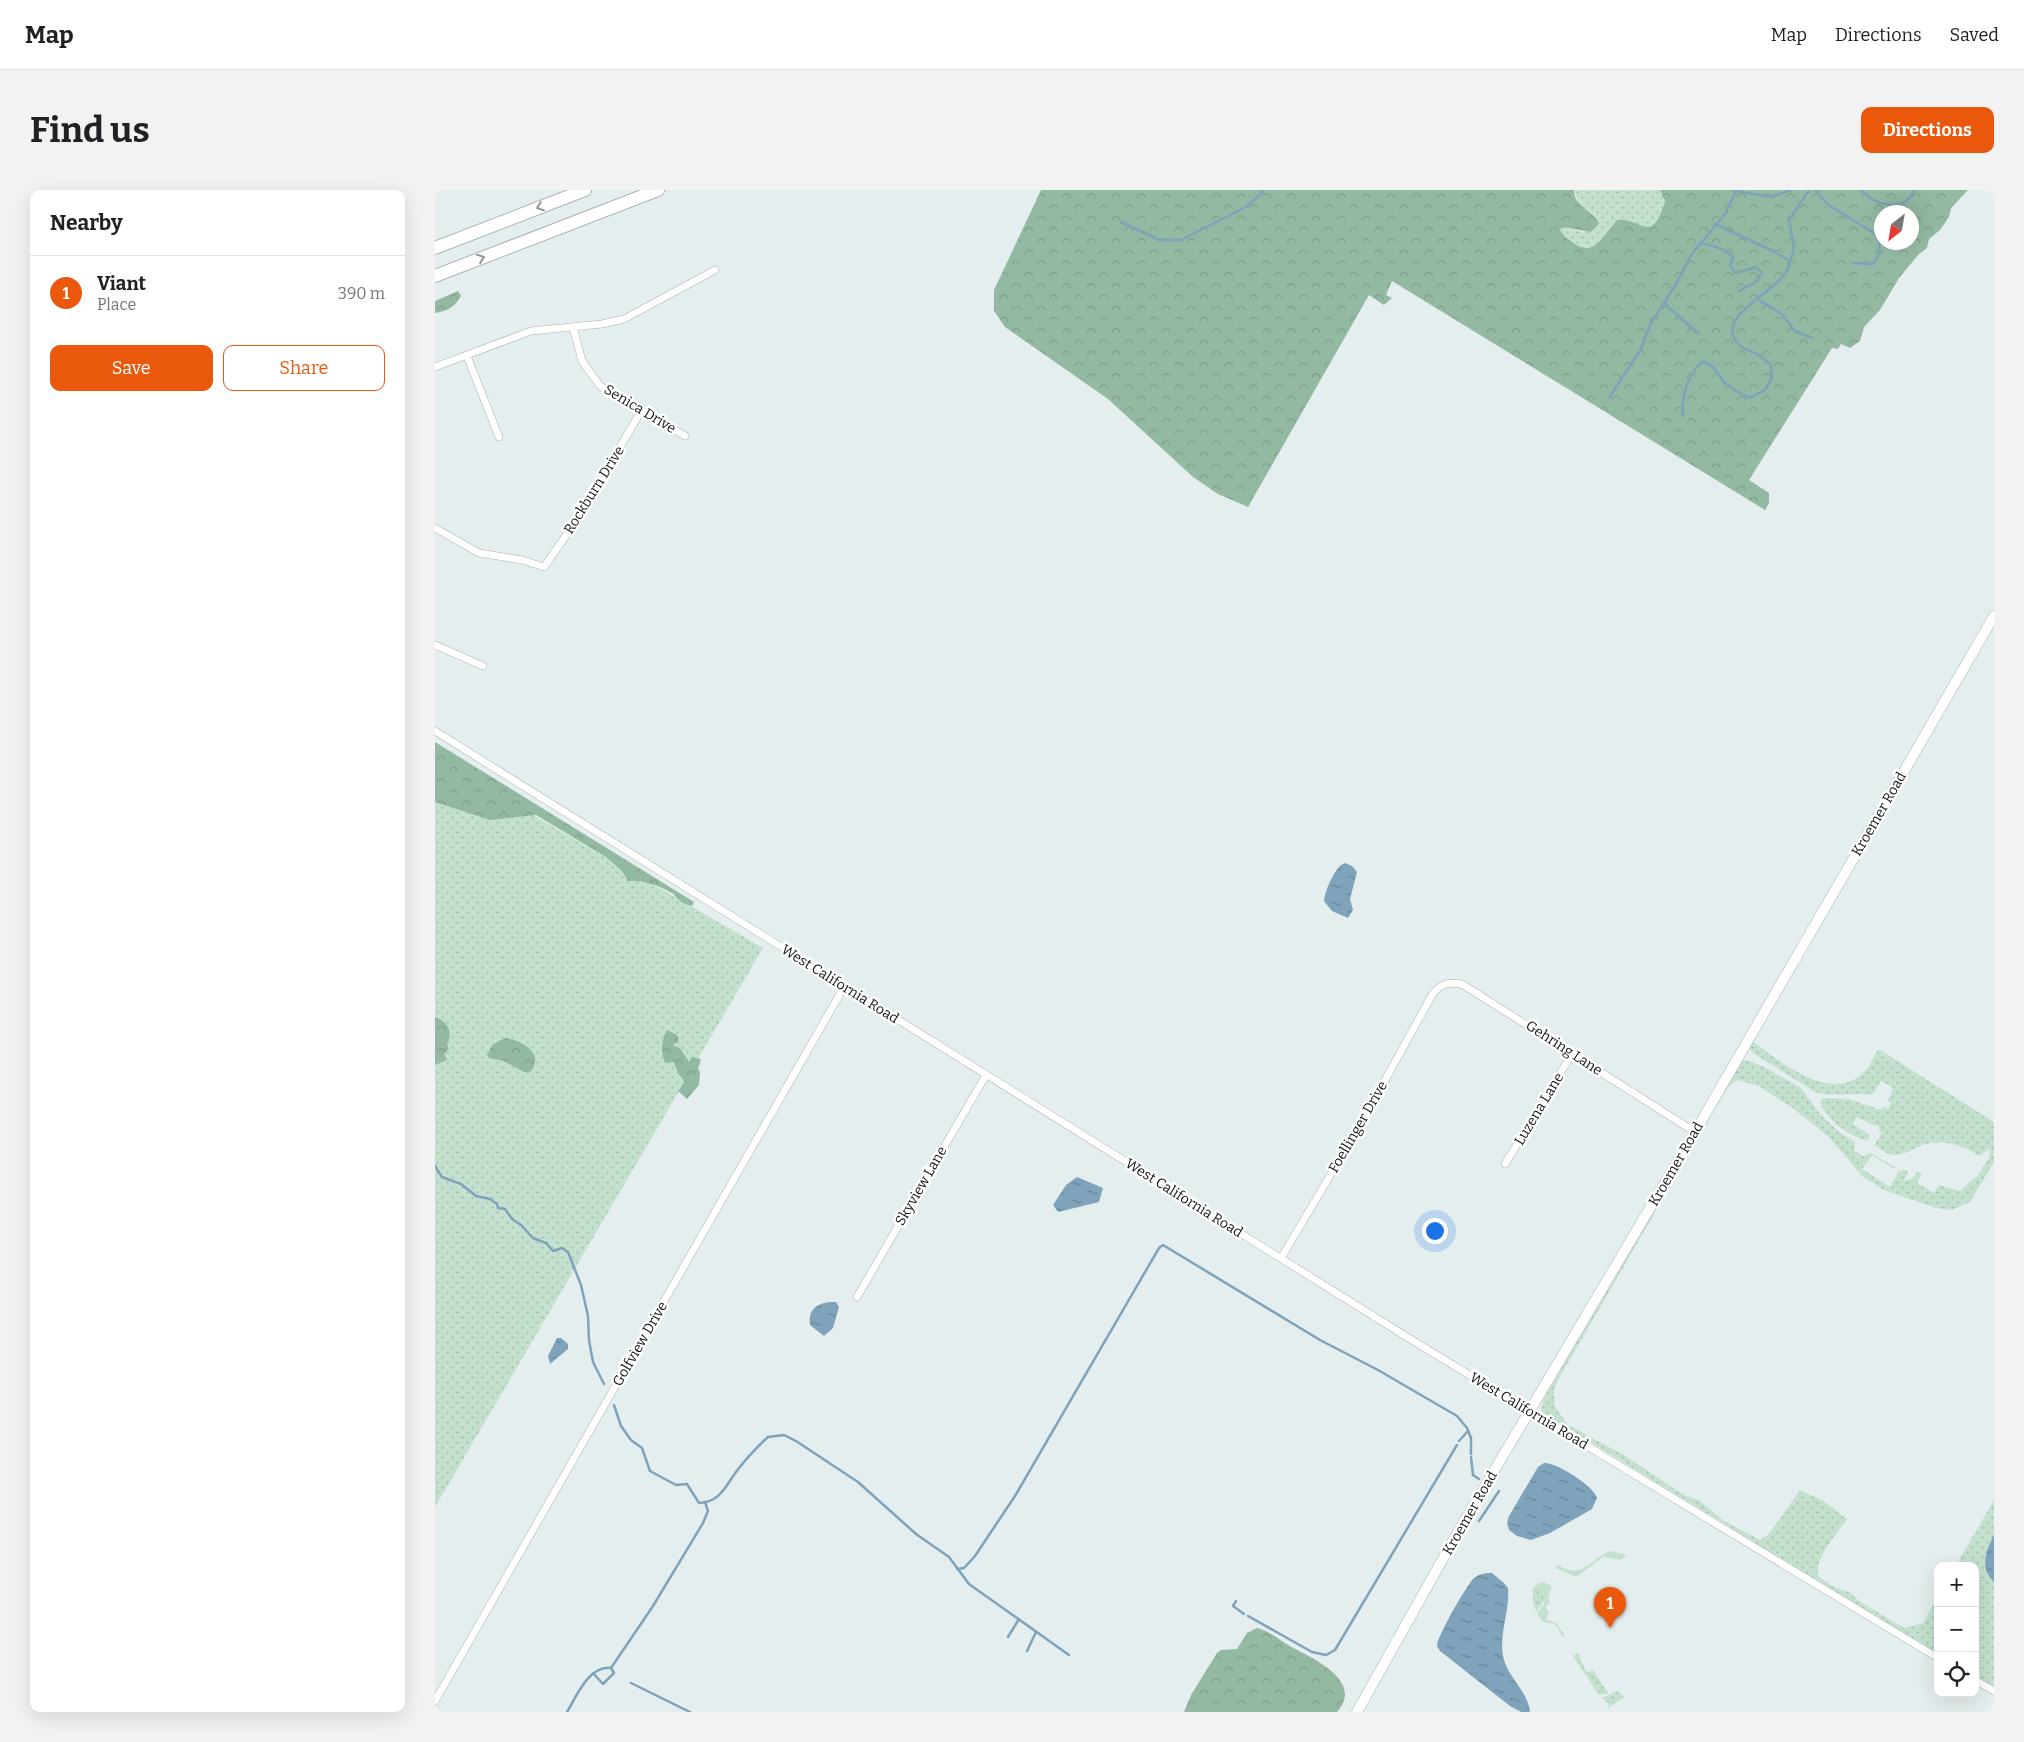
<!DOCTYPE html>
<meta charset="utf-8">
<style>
:root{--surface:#fff;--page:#f2f2f2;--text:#202124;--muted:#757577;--line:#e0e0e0;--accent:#ea580c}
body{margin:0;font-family:Bitter,serif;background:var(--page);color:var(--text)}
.controls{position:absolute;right:15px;bottom:15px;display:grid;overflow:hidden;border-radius:10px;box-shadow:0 5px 20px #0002}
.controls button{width:45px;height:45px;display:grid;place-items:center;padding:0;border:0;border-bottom:1px solid var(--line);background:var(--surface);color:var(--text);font:25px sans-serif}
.compass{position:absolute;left:1439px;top:15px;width:45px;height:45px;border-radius:50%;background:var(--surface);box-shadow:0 5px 20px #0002;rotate:211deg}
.you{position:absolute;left:999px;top:1040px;width:18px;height:18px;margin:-12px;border:4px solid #fff;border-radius:50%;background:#1a73e8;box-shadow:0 0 0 8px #1a73e833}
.badge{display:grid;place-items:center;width:32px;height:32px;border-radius:50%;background:var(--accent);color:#fff;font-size:16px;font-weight:700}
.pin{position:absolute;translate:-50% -41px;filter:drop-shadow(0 1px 2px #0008)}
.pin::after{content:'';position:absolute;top:26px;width:18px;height:15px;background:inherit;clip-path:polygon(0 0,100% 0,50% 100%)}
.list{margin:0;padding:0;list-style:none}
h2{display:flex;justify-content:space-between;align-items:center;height:65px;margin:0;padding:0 20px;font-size:21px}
h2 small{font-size:16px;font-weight:400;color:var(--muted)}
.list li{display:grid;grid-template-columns:32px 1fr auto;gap:15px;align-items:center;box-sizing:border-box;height:75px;padding:0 20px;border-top:1px solid var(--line)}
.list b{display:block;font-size:19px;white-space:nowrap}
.list p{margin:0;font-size:16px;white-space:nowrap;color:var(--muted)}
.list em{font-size:16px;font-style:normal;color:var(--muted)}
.actions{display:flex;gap:10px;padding:15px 20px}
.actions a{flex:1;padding:11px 0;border:1px solid var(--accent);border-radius:10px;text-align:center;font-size:18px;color:var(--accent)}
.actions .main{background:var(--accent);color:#fff}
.icon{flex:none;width:28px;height:28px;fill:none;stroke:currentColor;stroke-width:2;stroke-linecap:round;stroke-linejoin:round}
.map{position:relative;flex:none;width:1559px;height:1522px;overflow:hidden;border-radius:10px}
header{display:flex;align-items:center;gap:30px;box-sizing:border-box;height:70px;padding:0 25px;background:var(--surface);border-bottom:1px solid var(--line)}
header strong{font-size:24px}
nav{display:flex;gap:28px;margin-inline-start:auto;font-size:18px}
.intro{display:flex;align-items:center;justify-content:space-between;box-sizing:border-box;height:120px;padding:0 30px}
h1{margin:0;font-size:35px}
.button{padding:12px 22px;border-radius:10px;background:var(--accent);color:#fff;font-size:18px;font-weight:700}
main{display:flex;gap:30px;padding:0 30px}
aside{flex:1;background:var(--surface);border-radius:10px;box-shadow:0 5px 20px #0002}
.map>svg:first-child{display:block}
</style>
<header>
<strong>Map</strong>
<nav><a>Map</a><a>Directions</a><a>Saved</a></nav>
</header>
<div class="intro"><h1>Find us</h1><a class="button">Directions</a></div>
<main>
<aside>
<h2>Nearby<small></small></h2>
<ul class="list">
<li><span class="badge">1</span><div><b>Viant</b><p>Place</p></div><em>390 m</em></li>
</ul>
<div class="actions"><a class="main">Save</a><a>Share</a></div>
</aside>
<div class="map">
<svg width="1559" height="1522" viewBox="0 0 1559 1522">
<defs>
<pattern id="grass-dots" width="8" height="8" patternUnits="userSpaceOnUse" patternTransform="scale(1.25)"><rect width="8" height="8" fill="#c3e1ce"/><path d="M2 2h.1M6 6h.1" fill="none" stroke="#a6c0b0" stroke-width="1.8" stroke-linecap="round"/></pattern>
<pattern id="forest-crowns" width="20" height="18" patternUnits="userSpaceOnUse" patternTransform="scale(1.25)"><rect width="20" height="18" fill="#94b9a2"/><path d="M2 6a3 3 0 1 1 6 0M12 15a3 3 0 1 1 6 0" fill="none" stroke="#7f9e8a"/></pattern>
<pattern id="water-ripples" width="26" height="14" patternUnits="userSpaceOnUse" patternTransform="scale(1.25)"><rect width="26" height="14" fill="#7ea3ba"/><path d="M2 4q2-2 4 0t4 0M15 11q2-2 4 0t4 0" fill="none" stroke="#668496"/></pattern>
</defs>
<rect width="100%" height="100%" fill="#e5eeee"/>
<g fill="url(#grass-dots)">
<path d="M1139,0h86l5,11c-14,46 -22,16 -48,19 -12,13 -23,38 -42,24 -6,-4 -11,-7 -15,-14l2,-3 22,5 12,-16 -17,-11z"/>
<polygon points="0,566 48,596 328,758 0,1317"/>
<path d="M1317,851c36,27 97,76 125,10l3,-1 114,72v40l-24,40 -18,8 -16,-2 -52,-18 -22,-14 -34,-40 -34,-27 -35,-23 -21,-6 -9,6 -12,19 -159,275 -4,10 1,17 13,18 54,29 62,41 16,6 24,20 36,19 9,-6 31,-44 22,10 25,19c-10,15 -32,37 -29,57l14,10 19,7 8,8 45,27 19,-5 15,-26v57l-397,-242 2,-12 199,-339 5,-1 13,5 40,22 20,27 19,18 16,10 -1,9 10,5 7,-3 25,15 -1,1 -23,-14 -10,14 28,18 9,-16 7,-1 2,2 -4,9 8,-2 5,-7 5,2 -5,9 17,10 5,-8 21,6 19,-17 11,-18 -1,-7 -10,7c-18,-12 -39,-18 -59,-10 -8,4 -17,9 -26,9 -7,0 -14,-7 -20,-10l8,-12 -4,-2 2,-3 -3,-3h-4l-16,-8 -4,7 17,11 -2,5c-20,-3 -40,-20 -48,-38l3,-4 25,1 33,11 3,-3 4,2 3,-6 -4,-2 6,-11 -1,-3 -11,-6 -9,14c-19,-4 -38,3 -57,-3l-62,-39 -4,-6z"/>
<polygon points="1559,1310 1559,1498 1540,1487 1540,1376 1521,1376"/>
<polygon points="1102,1394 1108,1400 1109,1411 1101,1422 1098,1411 1098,1399"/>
<polygon points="1143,1463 1152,1483 1158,1480 1173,1503 1164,1505 1138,1466"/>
<polygon points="1182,1501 1189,1507 1173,1518 1174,1514 1167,1508"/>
</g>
<g fill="url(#forest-crowns)" fill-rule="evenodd">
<path d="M606,0h533c0,19 20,19 25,34l-8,8 -29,-5 -2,3c4,7 9,10 15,14 19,14 30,-11 42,-24 25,-3 34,27 48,-19l-5,-11h308l-17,18 -2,9 -9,13 -11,9 -2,9 -8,6 -20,24 -19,32 -16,17 -4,14 -10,7 -9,-4 -3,5 -6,-1 -83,132 20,13v10l-4,7 -373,-229 -6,14 6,3 -8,7 -15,-10 -121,212 -30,-13 -25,-17 -85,-78 -103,-72 -11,-16v-21zM1476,22v30h-30v-30z"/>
<path d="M23,101l3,5c-6,11 -14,15 -26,17v-12z"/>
<path d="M0,552l259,160 -2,4c-16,-4 -14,-10 -22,-14 -13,-7 -28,-12 -42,-11l-6,-10 -16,-14 -70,-42 -46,5 -55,-18z"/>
<path d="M0,827c14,5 18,15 12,28l2,4 -5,5 3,6 -12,5z"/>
<path d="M232,840l10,5 2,6 -6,4 7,3 9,14 3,-5 9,2 -3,10 2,3 -1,13 -12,14 -9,-8 6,-8 -1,-5 -4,-3 -5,-13 -9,1c-4,-11 -4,-23 2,-33z"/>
<path d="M70,848c17,2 41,16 25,34h-6l-20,-11 -15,-3 -2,-3 5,-10z"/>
<path d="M822,1438c13,3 22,12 33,18 22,12 75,35 47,66h-153l7,-17 26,-42 4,-3 16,-1 10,-16z"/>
</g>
<g fill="#c3e1ce">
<path d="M1176,1361l13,3 2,2 -5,4 -18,-3 -27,20 -21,-9 3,-3c26,16 32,-7 53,-14z"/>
<polygon points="1108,1392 1117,1396 1113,1408 1115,1413 1110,1417 1114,1423 1111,1429 1121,1433 1130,1445 1128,1447 1120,1434 1108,1432 1102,1423 1109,1414 1108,1400 1102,1394"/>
</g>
<g fill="url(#water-ripples)">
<path d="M910,673l7,3 5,6 -7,27 3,11 -5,8 -16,-7 -8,-10c1,-10 11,-35 21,-38z"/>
<polygon points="642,987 668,998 664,1012 623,1022 618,1015 631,995"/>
<path d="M394,1112h7l3,5 -6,21 -9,8 -14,-11c-2,-14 5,-21 19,-23z"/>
<polygon points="122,1148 126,1148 133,1154 133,1159 115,1174 113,1166"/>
<path d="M1109,1273c12,-1 50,23 53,35l-5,11 -42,24 -19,7 -14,-4 -8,-6 -2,-7 2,-7 29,-49z"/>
<path d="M1559,1345v47c-15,-15 -8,-31 0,-47z"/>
<path d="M1057,1383l12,10 4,5c2,23 -9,45 -5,68 4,21 25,35 27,56h-9l-11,-6 -70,-55 -3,-5c0,-10 29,-59 36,-67 5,-5 12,-6 19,-6z"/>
</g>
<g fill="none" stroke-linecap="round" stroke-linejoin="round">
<g stroke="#7ea3ba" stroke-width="2.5">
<polyline points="1381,0 1392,14 1439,43 1445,54 1444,64 1438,74 1418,73"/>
<path d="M1426,0c12,15 44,24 53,0"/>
<polyline points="1301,1 1336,7 1355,0"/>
<polyline points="686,32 724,50 746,50 811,17 829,1"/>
<path d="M1264,53c14,2 23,5 34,14l-3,9 6,7 20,-6 6,6 -6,9 -17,9"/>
<polyline points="1355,71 1359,59 1354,30 1374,0"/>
<polyline points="1324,110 1347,124 1360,141 1377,148"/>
<polyline points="1230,111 1233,117 1264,144"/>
<polyline points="1174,208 1206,159 1215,135 1241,94 1256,65 1291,23 1301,0"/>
<path d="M1248,226c-2,-20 5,-39 18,-54 13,0 17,14 24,21 8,6 16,11 25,15l15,-8 7,-12 -1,-13c-5,-4 -10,-9 -16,-12 -8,-4 -14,-4 -19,-12 -21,-29 53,-52 54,-80l-15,-9 -60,-28"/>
<polyline points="0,976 7,987 26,994 41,1006 55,1009 62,1014 63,1018 70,1019 77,1029 86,1035 98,1048 111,1053 118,1061 127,1058 133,1062 146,1095 153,1126 154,1150 158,1172 169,1194"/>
<path d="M179,1215l7,21 10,14 11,8 8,23 26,14 11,-1 12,19c21,-1 26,-16 37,-31 9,-12 21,-25 32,-35l16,-2 12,6 62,41 58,52 33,23 20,27 100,71"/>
<polyline points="1024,1251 1033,1241"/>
<polyline points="1036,1267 1038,1285 1044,1289"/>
<polyline points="1044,1331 1064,1301"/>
<polyline points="522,1379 529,1378 540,1366 580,1306 724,1058 728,1055 885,1150 943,1180 1022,1226 1032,1238 1036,1248 1036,1264"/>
<polyline points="801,1411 798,1416 809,1424"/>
<polyline points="813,1426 877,1462 891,1465 900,1460 1022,1255"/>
<polyline points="573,1447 584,1429"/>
<polyline points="592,1461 601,1442"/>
<polyline points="158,1483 168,1494 179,1483 176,1478 218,1416 268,1333 273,1321 270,1312"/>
<polyline points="196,1493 255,1522"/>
<path d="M132,1522c9,-15 22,-47 44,-44"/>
</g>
<defs>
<g id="street">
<polyline points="138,137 147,171 165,196 250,246"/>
<polyline points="32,166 64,247"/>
<polyline points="0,177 96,141 167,134 189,129 280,80"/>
<polyline points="0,338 44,363 87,370 109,377 146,324 206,221"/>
<polyline points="0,455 48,476"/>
<polyline points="0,541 980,1152 1503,1468"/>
<polyline points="1070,974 1137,864"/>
<path d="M846,1068l80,-134 71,-129c9,-12 16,-13 30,-11l233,148"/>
<polyline points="422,1107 551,885"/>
<polyline points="1540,1490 1559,1501"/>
<polyline points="0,1511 409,797"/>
</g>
<polyline id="secondary" points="922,1522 1024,1340 1260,942 1559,426"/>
<g id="highway">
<polyline points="0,58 150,0"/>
<polyline points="0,86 223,0"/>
</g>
</defs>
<use href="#street" stroke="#abb3b3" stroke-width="8"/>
<use href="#secondary" stroke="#abb3b3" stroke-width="11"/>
<use href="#highway" stroke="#abb3b3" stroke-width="14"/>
<use href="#street" stroke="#fff" stroke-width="7"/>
<use href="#secondary" stroke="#fff" stroke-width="10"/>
<use href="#highway" stroke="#fff" stroke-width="12"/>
</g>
<defs><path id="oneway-chevron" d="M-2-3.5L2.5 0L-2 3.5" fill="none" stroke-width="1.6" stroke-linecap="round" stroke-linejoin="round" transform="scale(1.25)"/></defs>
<g stroke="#939594">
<use href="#oneway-chevron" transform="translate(105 17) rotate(159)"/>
<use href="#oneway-chevron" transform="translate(46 68) rotate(-21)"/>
</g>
<g text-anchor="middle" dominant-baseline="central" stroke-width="5" stroke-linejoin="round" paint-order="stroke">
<g font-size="14" fill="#101312" stroke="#fff">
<text transform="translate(205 219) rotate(31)">Senica Drive</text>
<text transform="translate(159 300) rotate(-58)">Rockburn Drive</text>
<text transform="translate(1444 624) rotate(-60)">Kroemer Road</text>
<text transform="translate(405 794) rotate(32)">West California Road</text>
<text transform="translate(1129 858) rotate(33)">Gehring Lane</text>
<text transform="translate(1104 919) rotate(-59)">Luzena Lane</text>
<text transform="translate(923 937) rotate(-60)">Foellinger Drive</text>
<text transform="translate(1241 974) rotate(-60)">Kroemer Road</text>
<text transform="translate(486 996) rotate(-60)">Skyview Lane</text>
<text transform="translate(749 1008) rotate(32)">West California Road</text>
<text transform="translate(205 1154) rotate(-60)">Golfview Drive</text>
<text transform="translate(1094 1221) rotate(31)">West California Road</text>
<text transform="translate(1035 1323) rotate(-60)">Kroemer Road</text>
</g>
</g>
</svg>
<div class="controls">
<button>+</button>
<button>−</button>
<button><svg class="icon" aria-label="locate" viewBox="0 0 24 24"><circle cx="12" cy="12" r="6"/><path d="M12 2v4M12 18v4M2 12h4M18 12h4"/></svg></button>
</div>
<svg class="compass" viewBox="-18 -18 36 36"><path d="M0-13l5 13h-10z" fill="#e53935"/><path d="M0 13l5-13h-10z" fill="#757577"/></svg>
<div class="you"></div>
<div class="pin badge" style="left:1175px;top:1438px">1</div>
</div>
</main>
